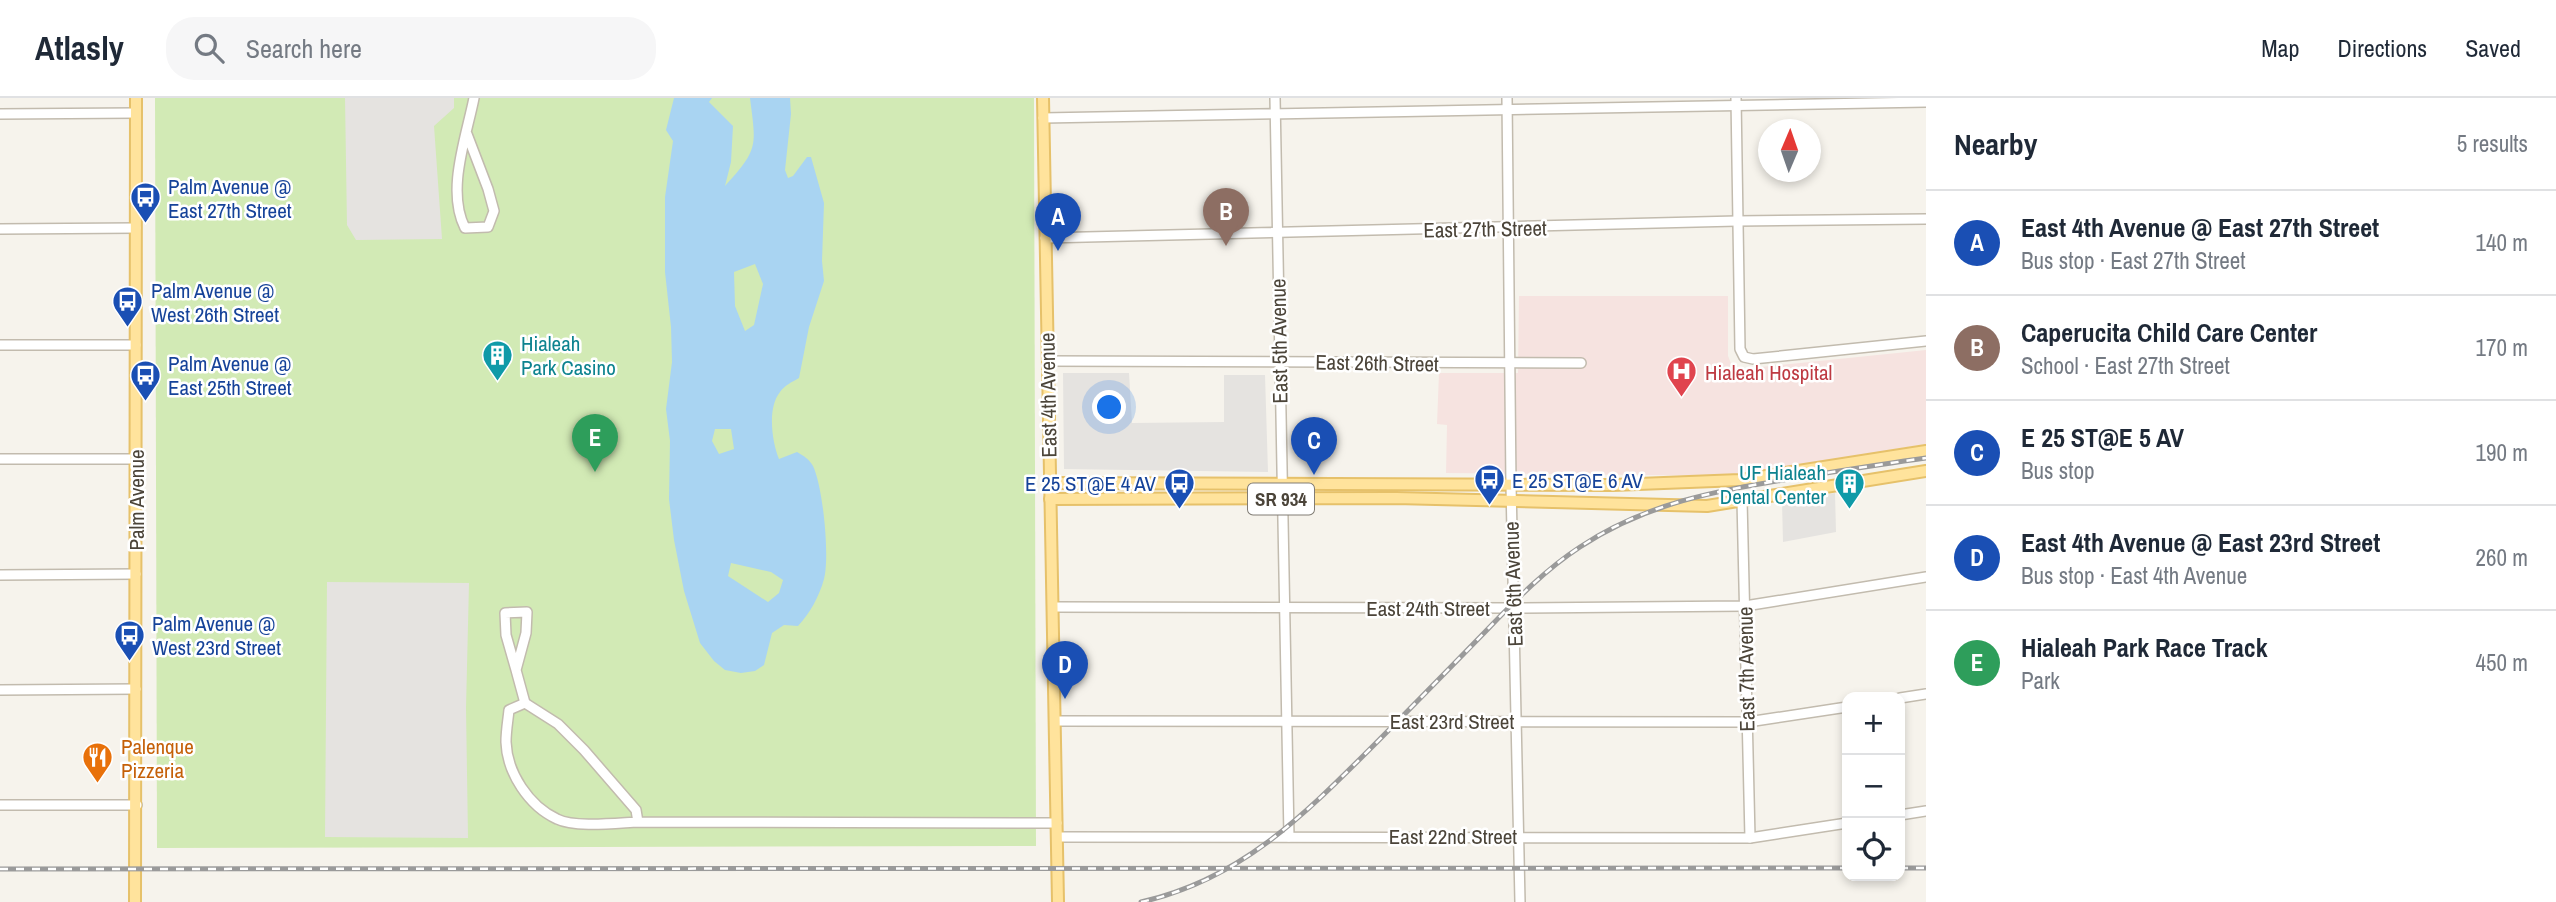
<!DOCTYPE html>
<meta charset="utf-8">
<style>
:root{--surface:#fff;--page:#f6f6f7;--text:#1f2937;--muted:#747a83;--line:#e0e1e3;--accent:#111827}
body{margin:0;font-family:"Archivo Narrow",sans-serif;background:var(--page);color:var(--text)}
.controls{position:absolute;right:21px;bottom:21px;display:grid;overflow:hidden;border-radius:14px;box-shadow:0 4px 10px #0003}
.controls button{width:63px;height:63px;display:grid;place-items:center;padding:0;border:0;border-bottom:2px solid var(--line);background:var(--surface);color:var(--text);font:35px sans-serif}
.compass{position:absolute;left:1758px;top:21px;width:63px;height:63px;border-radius:50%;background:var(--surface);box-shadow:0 4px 10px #0003;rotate:2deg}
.you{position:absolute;left:1110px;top:310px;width:24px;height:24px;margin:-18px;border:5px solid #fff;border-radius:50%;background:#1a73e8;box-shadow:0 0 0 10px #1a73e833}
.badge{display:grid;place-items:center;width:46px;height:46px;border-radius:50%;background:var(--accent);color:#fff;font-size:23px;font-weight:700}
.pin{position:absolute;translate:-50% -58px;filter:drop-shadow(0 2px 4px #0008)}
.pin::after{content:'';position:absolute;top:37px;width:24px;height:21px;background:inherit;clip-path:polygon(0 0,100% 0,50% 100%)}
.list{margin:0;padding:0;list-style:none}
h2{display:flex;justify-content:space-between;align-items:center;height:91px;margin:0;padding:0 28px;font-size:30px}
h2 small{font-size:23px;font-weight:400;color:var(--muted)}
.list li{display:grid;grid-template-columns:46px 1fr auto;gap:21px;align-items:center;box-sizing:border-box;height:105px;padding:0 28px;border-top:2px solid var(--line)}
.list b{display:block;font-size:26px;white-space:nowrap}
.list p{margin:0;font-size:23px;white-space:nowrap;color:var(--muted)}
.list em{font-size:23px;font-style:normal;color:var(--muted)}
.icon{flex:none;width:38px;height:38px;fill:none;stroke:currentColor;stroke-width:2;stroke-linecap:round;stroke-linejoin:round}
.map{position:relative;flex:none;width:1926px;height:804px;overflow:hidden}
header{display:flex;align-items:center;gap:42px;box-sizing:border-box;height:98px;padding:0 35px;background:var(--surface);border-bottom:2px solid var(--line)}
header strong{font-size:33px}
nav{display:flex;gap:38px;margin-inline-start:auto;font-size:24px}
.search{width:490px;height:63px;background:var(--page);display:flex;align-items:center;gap:18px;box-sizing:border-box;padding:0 24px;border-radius:28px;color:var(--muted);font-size:26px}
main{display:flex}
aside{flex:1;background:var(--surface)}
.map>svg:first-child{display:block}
</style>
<header>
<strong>Atlasly</strong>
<div class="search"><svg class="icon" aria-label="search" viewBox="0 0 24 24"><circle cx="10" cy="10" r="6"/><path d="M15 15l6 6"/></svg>Search here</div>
<nav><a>Map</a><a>Directions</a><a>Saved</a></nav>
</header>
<main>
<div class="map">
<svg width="1926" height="804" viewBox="0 0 1926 804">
<rect width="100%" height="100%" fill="#f6f3ec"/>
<polygon fill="#f6e3e0" points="1519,198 1728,198 1728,258 1732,268 1742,271 1926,252 1926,346 1733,378 1446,375 1447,327 1437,326 1439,275 1518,275"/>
<polygon fill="#d2eab5" points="155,0 1034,0 1036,748 157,750"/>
<g fill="#e5e3e0">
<polygon points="345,0 454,0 454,10 434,28 442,141 356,142 347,127"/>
<polygon points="1063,275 1129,275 1132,325 1224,324 1224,277 1265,277 1268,374 1064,371"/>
<polygon points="1835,395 1836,434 1783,444 1782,403"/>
<polygon points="327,484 469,485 466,610 468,740 325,739"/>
</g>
<path fill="#a9d4f2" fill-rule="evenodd" d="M674,0h38l-3,4 24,24 -2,36 -6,24c34,-37 31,-40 25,-88h40l1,16 -6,56 3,8 5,-2 14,-19h4l13,46 -2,58 2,20 -15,46 -10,51c-7,4 -14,7 -19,14 -13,16 -8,50 -1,67l18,-7c7,4 12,7 16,14 10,21 17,91 11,113 -5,18 -14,34 -26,47l-14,-1 -12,8 -8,32 -9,6 -14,2 -16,-3 -11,-9 -14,-18 -16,-52 -10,-51 -5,-41 1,-58 -4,-32 6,-47 -1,-35 -6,-55v-75l8,-56 -7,-11zM755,166l8,20 -9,41 -9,6 -10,-25 -1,-34zM715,331h16l3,20 -15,5 -7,-13zM731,465l40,9 12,8 -4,13 -11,9 -40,-26z"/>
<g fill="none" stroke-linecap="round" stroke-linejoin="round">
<defs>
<g id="minor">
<polyline points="1275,0 1289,739"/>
<polyline points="1507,0 1511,387 1520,804"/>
<polyline points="1736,0 1740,251 1744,259 1753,261 1926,243"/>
<polyline points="0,16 136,15"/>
<polyline points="1043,20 1926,4"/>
<path d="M467,36l21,55 6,22 -6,16 -23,1c-19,-37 1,-90 9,-130"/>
<polyline points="0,131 136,130"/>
<polyline points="1045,140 1737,123 1926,121"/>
<polyline points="0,247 136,247"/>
<polyline points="1047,263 1581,265"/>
<polyline points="0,361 135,361"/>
<polyline points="1742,402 1750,740"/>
<polyline points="0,477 136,476"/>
<polyline points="1053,509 1515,510 1745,508 1926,479"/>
<polyline points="516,572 506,537 505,515 527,514 526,535 516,572 525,605"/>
<polyline points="0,592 136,591"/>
<polyline points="1900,600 1926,596"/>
<polyline points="1055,623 1748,624 1847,609"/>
<polyline points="0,707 137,707"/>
<polyline points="1900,717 1926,713"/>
<path d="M638,724l-2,-12 -52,-60 -26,-26 -33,-21 -16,7c-1,10 -3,21 -3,32 1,31 23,64 51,77 18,9 60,4 81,3l419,1"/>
<polyline points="1057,739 1750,740 1847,725"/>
</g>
<g id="major">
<polyline points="1043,0 1058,804"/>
<polyline points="1050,385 1613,387 1740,382 1926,353"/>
<polyline points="1050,401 1396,400 1707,408 1926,373"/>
<polyline points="135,804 136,0"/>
</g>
</defs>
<use href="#minor" stroke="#c2bbae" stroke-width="12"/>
<use href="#major" stroke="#e6c16a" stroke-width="14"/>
<use href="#minor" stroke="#fff" stroke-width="9"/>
<use href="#major" stroke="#ffe39c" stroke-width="10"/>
<defs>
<g id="rail">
<polyline points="1900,770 1926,770"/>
<polyline points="0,771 1847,770"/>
<path d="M1141,804c98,-22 161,-85 229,-153 38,-38 75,-76 112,-114 30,-31 61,-64 98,-88 68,-45 137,-56 215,-69 44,-7 87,-14 131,-20"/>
</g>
</defs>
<use href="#rail" stroke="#9a9a9a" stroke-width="5"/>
<use href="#rail" stroke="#fff" stroke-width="2.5" stroke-dasharray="8" stroke-linecap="butt"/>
</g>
<defs>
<symbol id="bus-pin" viewBox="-11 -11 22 30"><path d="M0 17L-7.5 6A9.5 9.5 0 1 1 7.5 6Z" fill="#1a4fb4" stroke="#fff"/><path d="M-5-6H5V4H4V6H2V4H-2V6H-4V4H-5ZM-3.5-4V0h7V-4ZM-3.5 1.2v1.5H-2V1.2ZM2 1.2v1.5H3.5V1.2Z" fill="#fff"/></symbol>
<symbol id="building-pin" viewBox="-11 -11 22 30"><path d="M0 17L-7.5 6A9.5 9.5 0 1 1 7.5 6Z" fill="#0f9aa8" stroke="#fff"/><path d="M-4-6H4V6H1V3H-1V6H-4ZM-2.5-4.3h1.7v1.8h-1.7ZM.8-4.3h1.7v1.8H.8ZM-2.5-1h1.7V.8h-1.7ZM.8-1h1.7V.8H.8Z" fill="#fff"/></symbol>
<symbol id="hospital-pin" viewBox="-11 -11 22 30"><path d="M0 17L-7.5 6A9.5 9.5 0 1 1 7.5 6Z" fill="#e0444e" stroke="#fff"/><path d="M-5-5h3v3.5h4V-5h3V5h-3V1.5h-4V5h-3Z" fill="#fff"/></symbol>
<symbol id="restaurant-pin" viewBox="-11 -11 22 30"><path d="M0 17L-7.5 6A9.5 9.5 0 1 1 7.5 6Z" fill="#e8710a" stroke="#fff"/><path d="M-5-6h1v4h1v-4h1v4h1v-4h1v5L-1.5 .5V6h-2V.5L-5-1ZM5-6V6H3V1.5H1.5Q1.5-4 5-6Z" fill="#fff"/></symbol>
</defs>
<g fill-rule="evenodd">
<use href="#bus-pin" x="128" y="82" width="35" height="47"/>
<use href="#bus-pin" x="110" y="186" width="35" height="47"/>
<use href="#building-pin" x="480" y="240" width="35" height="47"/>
<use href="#hospital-pin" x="1664" y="256" width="35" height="47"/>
<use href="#bus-pin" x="128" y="260" width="35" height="47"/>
<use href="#bus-pin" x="1472" y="364" width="35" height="47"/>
<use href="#bus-pin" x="1162" y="368" width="35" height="47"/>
<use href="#building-pin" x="1832" y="368" width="35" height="47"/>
<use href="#bus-pin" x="112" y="520" width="35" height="47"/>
<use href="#restaurant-pin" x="80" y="642" width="35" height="47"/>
</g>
<g text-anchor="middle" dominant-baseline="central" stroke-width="5" stroke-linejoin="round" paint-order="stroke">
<rect fill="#fff" stroke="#817c74" stroke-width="2" x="1248" y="385.5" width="66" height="31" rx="5"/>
<g font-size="19" font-weight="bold" fill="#4b4439">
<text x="1281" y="401">SR 934</text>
</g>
<g font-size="21" fill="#164399" stroke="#fff" text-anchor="start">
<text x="168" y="88">Palm Avenue @<tspan x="168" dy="24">East 27th Street</tspan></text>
<text x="151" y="192">Palm Avenue @<tspan x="151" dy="24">West 26th Street</tspan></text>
<text x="168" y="265">Palm Avenue @<tspan x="168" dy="24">East 25th Street</tspan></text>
<text x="1512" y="382">E 25 ST@E 6 AV</text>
<text x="1156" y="385" text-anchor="end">E 25 ST@E 4 AV</text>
<text x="152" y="525">Palm Avenue @<tspan x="152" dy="24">West 23rd Street</tspan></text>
</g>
<g font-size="21" fill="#4b4439" stroke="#fff">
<text transform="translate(1485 131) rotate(-1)">East 27th Street</text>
<text transform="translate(1279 243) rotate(-91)">East 5th Avenue</text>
<text transform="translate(1377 265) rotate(1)">East 26th Street</text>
<text transform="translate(1048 297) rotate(-91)">East 4th Avenue</text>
<text transform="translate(136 402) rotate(-90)">Palm Avenue</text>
<text transform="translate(1513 486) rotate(-92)">East 6th Avenue</text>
<text x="1428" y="510">East 24th Street</text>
<text transform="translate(1746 571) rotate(-91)">East 7th Avenue</text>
<text x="1452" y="623">East 23rd Street</text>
<text x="1453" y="738">East 22nd Street</text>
</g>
<g font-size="21" fill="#0d838f" stroke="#fff" text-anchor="start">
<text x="521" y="245">Hialeah<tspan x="521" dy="24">Park Casino</tspan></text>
<text x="1826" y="374" text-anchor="end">UF Hialeah<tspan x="1826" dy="24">Dental Center</tspan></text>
</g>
<g font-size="21" fill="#be3a42" stroke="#fff" text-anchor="start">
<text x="1705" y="274">Hialeah Hospital</text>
</g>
<g font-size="21" fill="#c56008" stroke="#fff" text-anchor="start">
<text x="121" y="648">Palenque<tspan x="121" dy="24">Pizzeria</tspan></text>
</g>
</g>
</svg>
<div class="controls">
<button>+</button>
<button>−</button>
<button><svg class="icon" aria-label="locate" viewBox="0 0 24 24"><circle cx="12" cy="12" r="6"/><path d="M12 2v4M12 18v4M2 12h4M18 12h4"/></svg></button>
</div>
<svg class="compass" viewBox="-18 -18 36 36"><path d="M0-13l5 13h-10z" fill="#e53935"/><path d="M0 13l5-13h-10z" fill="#747a83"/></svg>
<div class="you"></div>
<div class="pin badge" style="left:1058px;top:153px;background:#1a4fb4">A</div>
<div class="pin badge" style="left:1226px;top:148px;background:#8d6e63">B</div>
<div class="pin badge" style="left:1314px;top:377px;background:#1a4fb4">C</div>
<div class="pin badge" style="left:1065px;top:601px;background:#1a4fb4">D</div>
<div class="pin badge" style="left:595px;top:374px;background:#2e9e5b">E</div>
</div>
<aside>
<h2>Nearby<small>5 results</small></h2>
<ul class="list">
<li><span class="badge" style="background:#1a4fb4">A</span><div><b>East 4th Avenue @ East 27th Street</b><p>Bus stop · East 27th Street</p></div><em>140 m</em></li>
<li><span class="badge" style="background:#8d6e63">B</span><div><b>Caperucita Child Care Center</b><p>School · East 27th Street</p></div><em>170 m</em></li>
<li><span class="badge" style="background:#1a4fb4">C</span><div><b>E 25 ST@E 5 AV</b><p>Bus stop</p></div><em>190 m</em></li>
<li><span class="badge" style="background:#1a4fb4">D</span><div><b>East 4th Avenue @ East 23rd Street</b><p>Bus stop · East 4th Avenue</p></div><em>260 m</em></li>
<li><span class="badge" style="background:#2e9e5b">E</span><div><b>Hialeah Park Race Track</b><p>Park</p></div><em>450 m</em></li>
</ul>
</aside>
</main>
